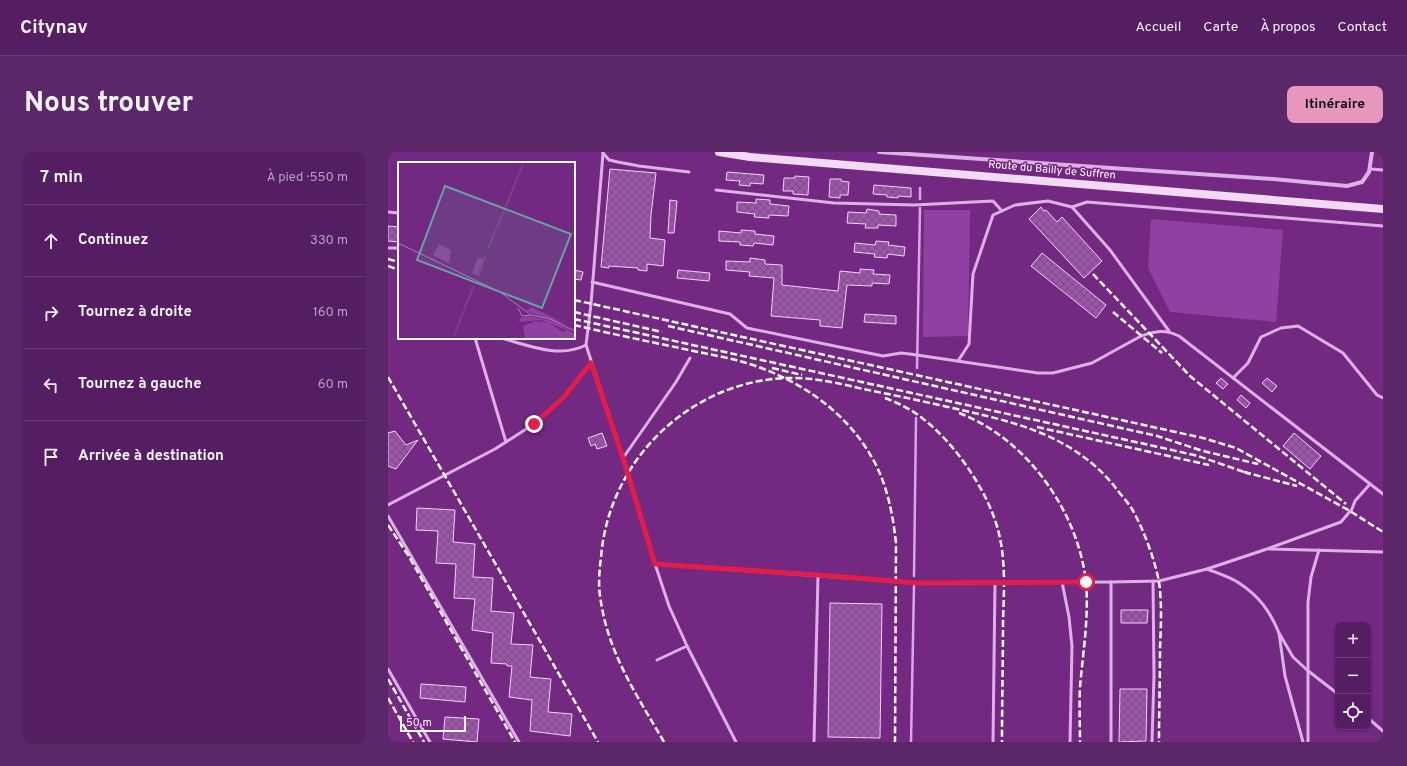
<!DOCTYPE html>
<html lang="fr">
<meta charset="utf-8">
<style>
:root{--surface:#561e62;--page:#5c2768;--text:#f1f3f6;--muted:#b6a2be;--line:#6c3c77;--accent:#e797bd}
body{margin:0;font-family:Overpass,sans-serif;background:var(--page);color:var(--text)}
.controls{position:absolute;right:12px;bottom:12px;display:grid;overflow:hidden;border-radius:8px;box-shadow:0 1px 3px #0004}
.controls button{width:36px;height:36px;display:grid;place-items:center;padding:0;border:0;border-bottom:1px solid var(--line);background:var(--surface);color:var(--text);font:20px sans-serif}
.scale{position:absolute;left:12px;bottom:10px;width:66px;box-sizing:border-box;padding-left:4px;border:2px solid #fff;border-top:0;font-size:11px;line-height:14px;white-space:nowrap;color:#fff;-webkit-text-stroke:3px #732882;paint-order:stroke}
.stop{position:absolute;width:12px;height:12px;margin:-9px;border:3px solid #e11d48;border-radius:50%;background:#fff}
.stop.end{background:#e11d48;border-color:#fff;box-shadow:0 1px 4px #0008}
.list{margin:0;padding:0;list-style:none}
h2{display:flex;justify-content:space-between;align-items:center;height:52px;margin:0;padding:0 16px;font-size:17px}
h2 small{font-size:13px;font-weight:400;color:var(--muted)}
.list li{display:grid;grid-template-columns:26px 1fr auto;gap:12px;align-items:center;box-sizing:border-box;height:72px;padding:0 16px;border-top:1px solid var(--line)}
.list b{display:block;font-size:15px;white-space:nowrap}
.list em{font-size:13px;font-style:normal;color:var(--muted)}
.icon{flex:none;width:22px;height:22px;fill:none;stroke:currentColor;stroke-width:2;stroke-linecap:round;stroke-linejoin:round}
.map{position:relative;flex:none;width:995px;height:590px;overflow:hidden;border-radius:8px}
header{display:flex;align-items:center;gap:24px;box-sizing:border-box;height:56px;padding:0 20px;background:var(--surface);border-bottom:1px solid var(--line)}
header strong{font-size:19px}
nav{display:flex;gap:22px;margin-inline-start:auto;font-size:14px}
.intro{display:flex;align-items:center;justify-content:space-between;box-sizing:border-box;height:96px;padding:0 24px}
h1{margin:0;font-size:28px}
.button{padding:10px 18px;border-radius:8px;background:var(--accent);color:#111;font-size:14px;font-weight:700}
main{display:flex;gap:24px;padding:0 24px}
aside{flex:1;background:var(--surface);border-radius:8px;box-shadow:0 1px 3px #0004}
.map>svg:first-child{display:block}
</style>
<header>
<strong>Citynav</strong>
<nav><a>Accueil</a><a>Carte</a><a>À propos</a><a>Contact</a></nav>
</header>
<div class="intro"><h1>Nous trouver</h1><a class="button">Itinéraire</a></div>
<main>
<aside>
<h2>7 min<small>À pied · 550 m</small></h2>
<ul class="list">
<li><svg class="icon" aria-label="ahead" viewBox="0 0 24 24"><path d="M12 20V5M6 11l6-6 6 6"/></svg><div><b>Continuez</b></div><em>330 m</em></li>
<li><svg class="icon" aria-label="right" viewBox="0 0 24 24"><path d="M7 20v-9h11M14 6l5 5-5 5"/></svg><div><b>Tournez à droite</b></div><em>160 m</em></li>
<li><svg class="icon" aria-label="left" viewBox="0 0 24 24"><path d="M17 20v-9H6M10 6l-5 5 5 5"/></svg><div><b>Tournez à gauche</b></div><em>60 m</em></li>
<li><svg class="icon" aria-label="arrive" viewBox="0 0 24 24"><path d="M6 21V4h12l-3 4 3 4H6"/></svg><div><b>Arrivée à destination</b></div></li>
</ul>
</aside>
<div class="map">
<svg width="995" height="590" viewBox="0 0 995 590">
<defs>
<pattern id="building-cross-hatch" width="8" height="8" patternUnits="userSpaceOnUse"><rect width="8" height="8" fill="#9d55ac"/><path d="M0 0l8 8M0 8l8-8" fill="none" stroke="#74507c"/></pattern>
</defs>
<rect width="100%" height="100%" fill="#732882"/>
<g fill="#8f40a0">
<polygon points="536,58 582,58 580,184 535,185"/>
<polygon points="763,67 895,78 888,170 782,160 760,116"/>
</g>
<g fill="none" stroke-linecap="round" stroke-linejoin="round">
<g stroke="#daa6e7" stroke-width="2.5">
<polyline points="532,47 532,36"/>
<polyline points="529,216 532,56"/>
<polyline points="526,424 528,266"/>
<polyline points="523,590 526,434"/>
</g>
</g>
<g fill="url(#building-cross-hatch)" stroke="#efd4f5">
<polygon points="222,17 268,21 263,63 262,86 277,88 275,114 259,112 259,119 250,118 250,116 221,114 221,116 213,115"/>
<polygon points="339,20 376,23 375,32 362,31 362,34 351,33 352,29 338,28"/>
<polygon points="407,24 421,25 420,43 405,42 405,39 395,39 396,26 407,26"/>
<polygon points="442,27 453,27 453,29 461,30 460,43 452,43 452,46 441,45"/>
<polygon points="486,33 523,36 523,45 510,44 510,46 499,45 499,43 485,42"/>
<polygon points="368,47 382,48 382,52 401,54 400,64 381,63 381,66 366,65 367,62 349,60 349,50 368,51"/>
<polygon points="282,48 289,49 286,81 280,81"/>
<polygon points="653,55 656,59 658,58 669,70 674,65 714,109 696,126 641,67"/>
<polygon points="479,57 491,59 491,62 508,63 508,74 490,73 490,76 477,76 478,72 459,71 460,60 478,61"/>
<polygon points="0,74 11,75 11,90 0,89"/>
<polygon points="353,78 367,79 367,82 386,84 385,93 366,91 365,94 352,93 352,90 331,89 331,79 353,81"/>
<polygon points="488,89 501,90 500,93 517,95 516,104 500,102 499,106 486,105 487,102 466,100 467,91 487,93"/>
<polygon points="654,101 718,153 708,166 643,114"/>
<polygon points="362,106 377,108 377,112 394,113 394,133 450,139 452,119 472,121 472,117 486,118 485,122 502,123 501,132 484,131 484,134 459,133 454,176 432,174 432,168 383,164 386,126 361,124 362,120 338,118 338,109 362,110"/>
<polygon points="186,118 195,120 193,128 186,127"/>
<polygon points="290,118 322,121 321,129 289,126"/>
<polygon points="477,162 508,164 508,172 476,170"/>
<polygon points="833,226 840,232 835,237 828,231"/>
<polygon points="879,226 889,234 884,240 874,231"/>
<polygon points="853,243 862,251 858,256 849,248"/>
<polygon points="7,279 18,293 30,288 8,317 0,314 0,281"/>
<polygon points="214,281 219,294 209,297 207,292 203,294 200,286"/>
<polygon points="906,281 933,304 922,317 895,294"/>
<polygon points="29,356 67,358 65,390 87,392 85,425 105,426 103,459 126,461 123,492 145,493 142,525 163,527 160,560 184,562 182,584 142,579 144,548 121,545 124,514 119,514 119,512 103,511 105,481 84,478 87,447 66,446 68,412 48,411 50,379 28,378"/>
<polygon points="442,451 494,452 492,586 440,585"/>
<polygon points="733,458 760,458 759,471 733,471"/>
<polygon points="33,532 78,535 77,550 32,546"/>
<polygon points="732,537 759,537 758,589 731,590"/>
<polygon points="57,565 91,567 89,590 55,587"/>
</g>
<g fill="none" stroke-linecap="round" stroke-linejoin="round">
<g stroke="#ddb1e6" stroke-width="3">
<polyline points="215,1 203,152 198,193 235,306 267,412 281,454 299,494 348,590"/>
<polyline points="215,1 221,8 230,10 251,14 301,20"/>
<polyline points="982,17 995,18"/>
<polyline points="328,38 446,51 526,53 605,49 614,59"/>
<polyline points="684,55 699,50 995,74"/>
<polyline points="0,60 11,61"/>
<polyline points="0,96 11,96"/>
<path d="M204,130l138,32 17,14 136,28 18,-3 9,1 128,19h15l39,-10 49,-27c15,-5 24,-7 38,0l204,158"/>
<polyline points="87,186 118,290"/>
<path d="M113,186c26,7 59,21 85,7"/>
<polyline points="570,209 581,192 585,122 605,63 627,53 660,49 684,55 722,98 781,179"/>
<polyline points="845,226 860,211 873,185 893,176 910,174 955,201 989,243 995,246"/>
<polyline points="235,306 288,230 302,206"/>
<polyline points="0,353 107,297 146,272 175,246 203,211"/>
<polyline points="0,364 131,590"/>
<polyline points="881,397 995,400"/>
<polyline points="267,412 530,431 723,430 771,429 819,417 879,397 953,370 964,357 967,349 982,332"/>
<path d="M819,417c10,4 23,8 32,14 20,13 31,28 40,50"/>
<polyline points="674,430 681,465 684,494 682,590"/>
<polyline points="269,508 299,494"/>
<polyline points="0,517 42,590"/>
<polyline points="980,566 995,579"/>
<polyline points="426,590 430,423"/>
<polyline points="605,590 607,430"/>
<polyline points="723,590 723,430"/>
<polyline points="764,590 766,523 765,429"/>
<polyline points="915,590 897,524 891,481 905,505 919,518 950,542"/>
<polyline points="920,590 920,450 923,425 931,398"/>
</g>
<polyline stroke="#ddb1e6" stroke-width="4" points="491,0 885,27 959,34 974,30 981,20 984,0"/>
<polyline stroke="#f2daf6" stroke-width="8" points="331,0 362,5 995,57"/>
<g stroke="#fff" stroke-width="2.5" stroke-dasharray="7 3" stroke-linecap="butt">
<polyline points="0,107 11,110"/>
<polyline points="0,114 11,118"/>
<polyline points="705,122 802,224 958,352"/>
<polyline points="186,148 815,286 848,296 962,359 995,380"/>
<polyline points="186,160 274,180"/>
<polyline points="725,160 774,201"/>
<polyline points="186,167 775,296 810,304 862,322"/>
<path d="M186,173c38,9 77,17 115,25 18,4 37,7 54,12 55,16 106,50 133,103 12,24 17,51 20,78l-1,199"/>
<polyline points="280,174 769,284 815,299 870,312"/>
<polyline points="384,216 414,223"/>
<polyline points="0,225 210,590"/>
<path d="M497,246c13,5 26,11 37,20 32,24 66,73 76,112 8,29 6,61 5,90 0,41 -1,81 -1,122"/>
<path d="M571,261c67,25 119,98 127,169 3,35 -3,70 -6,105 -1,19 0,37 0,55"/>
<polyline points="649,275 821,313"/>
<polyline points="856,320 909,334"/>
<polyline points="0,373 20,403 127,590"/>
<polyline points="0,527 36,590"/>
<polyline points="0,546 25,590"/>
<path d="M276,590c-26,-45 -55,-87 -63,-140 -3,-14 -2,-30 0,-44 7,-97 88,-176 185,-180 26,-1 52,5 77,11 25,5 50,10 76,16 66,15 131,26 176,82 5,7 12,14 17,22 11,19 23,51 27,73 3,21 2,44 1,66 0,31 -1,63 -1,94"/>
</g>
</g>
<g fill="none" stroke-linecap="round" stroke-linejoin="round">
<polyline stroke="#e11d48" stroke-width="5" points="146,272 175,246 203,211 235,306 267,412 430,423 530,431 698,430"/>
</g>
<g text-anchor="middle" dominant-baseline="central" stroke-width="3" stroke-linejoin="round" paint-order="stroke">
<g font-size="11" fill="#fff" stroke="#732882">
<text transform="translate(664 18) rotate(5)">Route du Bailly de Suffren</text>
</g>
</g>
<g transform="translate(10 10)">
<rect width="177" height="177" fill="#732882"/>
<path d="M41,82l12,6 -2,13 -16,-8zM80,95l6,2 -7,16 -5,-2zM133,145l19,9 16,9 -33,-11 -6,-3zM130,154l25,5 18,10 -3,-1 7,4v5h-50l-2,-13 13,-5 13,2 14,9 4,-2 -26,-10 -22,2 1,-4z" fill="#8f40a0"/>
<path fill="none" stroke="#7a4284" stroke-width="2" d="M99,66l26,-64M90,87l8,-20M80,114l8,-21M66,147l10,-23M56,174l10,-26"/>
<path fill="none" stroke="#ab7eb4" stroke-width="1" d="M0,81l102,49 31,23M120,146l4,8 9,-1 19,4 25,12"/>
<path fill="#63a6a1" fill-opacity="0.15" stroke="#63a6a1" stroke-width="2" d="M47,24l126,48 -29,74 -125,-48z"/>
<rect width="177" height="177" fill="none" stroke="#fff" stroke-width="2"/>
</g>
</svg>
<div class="controls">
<button>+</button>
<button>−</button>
<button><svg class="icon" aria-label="locate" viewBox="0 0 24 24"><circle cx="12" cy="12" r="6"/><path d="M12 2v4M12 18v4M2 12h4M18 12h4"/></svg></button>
</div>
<div class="scale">50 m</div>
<div class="stop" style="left:698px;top:430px"></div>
<div class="stop end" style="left:146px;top:272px"></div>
</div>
</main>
